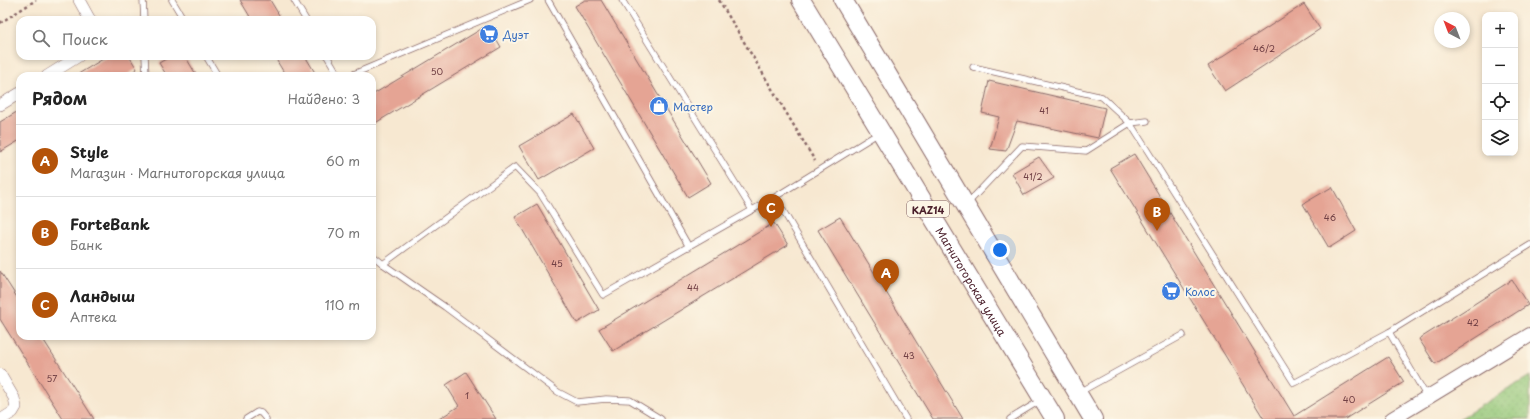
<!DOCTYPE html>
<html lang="ru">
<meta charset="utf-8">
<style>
:root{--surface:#fff;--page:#f6f6f6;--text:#222;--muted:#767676;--line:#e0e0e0;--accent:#b45309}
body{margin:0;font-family:"Playpen Sans",sans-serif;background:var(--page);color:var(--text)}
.controls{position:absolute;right:12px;top:12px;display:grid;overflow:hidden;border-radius:8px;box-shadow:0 2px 6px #0003}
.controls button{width:36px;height:36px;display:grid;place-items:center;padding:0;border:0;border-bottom:1px solid var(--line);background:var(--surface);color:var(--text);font:20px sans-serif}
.compass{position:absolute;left:1434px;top:12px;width:36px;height:36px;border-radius:50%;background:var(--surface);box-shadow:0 2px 6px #0003;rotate:318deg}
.you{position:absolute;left:1000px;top:250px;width:14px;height:14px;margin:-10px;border:3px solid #fff;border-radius:50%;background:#1a73e8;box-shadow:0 0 0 6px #1a73e833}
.badge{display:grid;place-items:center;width:26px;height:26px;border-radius:50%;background:var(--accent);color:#fff;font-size:13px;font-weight:700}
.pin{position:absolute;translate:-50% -33px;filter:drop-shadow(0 1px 2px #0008)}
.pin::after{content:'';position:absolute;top:21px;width:14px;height:12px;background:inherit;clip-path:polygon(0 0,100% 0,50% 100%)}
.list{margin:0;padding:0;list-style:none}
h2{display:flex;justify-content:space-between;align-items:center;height:52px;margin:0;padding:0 16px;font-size:17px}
h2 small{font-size:13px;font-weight:400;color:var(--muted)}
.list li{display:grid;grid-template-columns:26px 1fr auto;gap:12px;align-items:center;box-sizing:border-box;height:72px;padding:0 16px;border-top:1px solid var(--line)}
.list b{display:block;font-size:15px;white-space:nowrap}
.list p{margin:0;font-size:13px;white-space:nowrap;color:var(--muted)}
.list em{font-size:13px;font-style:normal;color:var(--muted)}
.icon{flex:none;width:22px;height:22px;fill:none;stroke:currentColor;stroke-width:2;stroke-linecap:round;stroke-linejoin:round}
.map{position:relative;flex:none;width:1530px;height:419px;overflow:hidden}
.search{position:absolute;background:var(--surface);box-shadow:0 2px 6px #0003;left:16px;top:16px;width:360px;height:44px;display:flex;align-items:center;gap:10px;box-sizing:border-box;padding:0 14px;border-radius:12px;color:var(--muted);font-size:15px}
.panel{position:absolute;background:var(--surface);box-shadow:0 2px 6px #0003;left:16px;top:72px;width:360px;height:268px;border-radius:12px}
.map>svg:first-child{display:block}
</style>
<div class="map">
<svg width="1530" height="419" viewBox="0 0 1530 419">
<defs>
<pattern id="grass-dots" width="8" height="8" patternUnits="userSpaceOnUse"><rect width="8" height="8" fill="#94c879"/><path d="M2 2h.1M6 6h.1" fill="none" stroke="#81ab69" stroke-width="1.8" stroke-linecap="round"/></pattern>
</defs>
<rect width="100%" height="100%" fill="#fcf5e5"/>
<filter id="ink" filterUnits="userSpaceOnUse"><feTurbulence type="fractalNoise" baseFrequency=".025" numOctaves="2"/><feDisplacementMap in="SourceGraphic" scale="8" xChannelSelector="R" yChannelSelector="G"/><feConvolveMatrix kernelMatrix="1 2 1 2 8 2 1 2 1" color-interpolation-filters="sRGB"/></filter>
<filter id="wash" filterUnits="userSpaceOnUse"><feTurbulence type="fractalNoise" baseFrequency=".012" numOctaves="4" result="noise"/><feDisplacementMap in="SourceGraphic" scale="16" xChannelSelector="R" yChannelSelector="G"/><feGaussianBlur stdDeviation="0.9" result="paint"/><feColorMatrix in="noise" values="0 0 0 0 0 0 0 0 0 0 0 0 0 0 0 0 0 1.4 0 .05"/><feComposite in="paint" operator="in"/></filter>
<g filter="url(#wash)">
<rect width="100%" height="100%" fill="#f7e8d1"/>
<polygon fill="url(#grass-dots)" stroke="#6f7452" points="1530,376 1530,419 1459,419"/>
<g id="blocks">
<g fill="#e5a494">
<polygon points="240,0 270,0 282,20 252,20"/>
<polygon points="585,0 601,0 711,183 688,197 575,6"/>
<polygon points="1304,4 1320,29 1225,91 1208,66"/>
<polygon points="488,25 501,47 372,125 372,95"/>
<polygon points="108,56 129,56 137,69 125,76 75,76"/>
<polygon points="171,56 185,56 197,76 167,76 159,63"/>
<polygon points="274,56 305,56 317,76 286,76"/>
<polygon points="989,81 1105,108 1098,138 1017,121 1006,151 990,149 999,117 982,113"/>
<polygon points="20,110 20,140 0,152 0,122"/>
<polygon points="574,114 594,148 539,180 519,146"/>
<polygon points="1134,154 1294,416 1388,357 1404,382 1345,419 1264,419 1110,168"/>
<polygon points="1039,157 1054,178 1024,195 1012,173"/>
<polygon points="1332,187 1356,231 1329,248 1303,204"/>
<polygon points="537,204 599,310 577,323 515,217"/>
<polygon points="840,217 886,292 963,419 933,419 818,230"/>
<polygon points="774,223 788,245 613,351 599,329"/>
<polygon points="0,271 20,302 20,336 41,336 94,419 63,419 20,351 0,319"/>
<polygon points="1512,280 1528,305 1435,364 1419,339"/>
<polygon points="466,372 496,419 439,419 459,406 446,385"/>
</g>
</g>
</g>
<g filter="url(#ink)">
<use href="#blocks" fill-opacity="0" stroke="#876565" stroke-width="1"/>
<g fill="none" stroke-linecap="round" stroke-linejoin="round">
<defs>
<g id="service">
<polyline points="143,0 144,20"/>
<polyline points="172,0 184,20"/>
<polyline points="294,0 306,20"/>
<polyline points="548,0 689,247"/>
<polyline points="622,0 752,210"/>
<polyline points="145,56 146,76"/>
<polyline points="206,56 218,76"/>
<polyline points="327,56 339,76"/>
<polyline points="973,67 1102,97 1130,123 1147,121"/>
<polyline points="349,76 530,0"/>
<polyline points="775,197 879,133"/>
<polyline points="967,204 1022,146 1086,151 1130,123 1294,383 1389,332 1427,397"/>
<polyline points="372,255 383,264"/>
<polyline points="1389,332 1530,245"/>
<polyline points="1080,392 1183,335"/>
<polyline points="246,419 257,412 261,413 266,419"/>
<polyline points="661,419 630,400 606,399 577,402 558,392 445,307 383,264 515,167 540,193 603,295 775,197 906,419"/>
<polyline points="1010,419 1041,400"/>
</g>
<g id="minor">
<polyline points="79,0 90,20"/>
<polyline points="47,76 79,56"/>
<polyline points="0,105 20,93"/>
<polyline points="0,374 14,398 16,407 13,412 2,419"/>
</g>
<polyline id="tertiary" points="1392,419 1530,335"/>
<g id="primary">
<path id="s1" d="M801,0l254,419"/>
<polyline points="843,0 1093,419"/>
</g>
</defs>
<use href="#service" stroke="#876565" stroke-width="7"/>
<use href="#minor" stroke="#876565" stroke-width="12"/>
<use href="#tertiary" stroke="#876565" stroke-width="16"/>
<use href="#primary" stroke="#876565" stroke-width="20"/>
<g stroke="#876565" stroke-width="2.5" stroke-dasharray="3 3" stroke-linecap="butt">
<polyline points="719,0 815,161"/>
<polyline points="0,23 36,0"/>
</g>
<use href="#service" stroke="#fff" stroke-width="5.5"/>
<use href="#minor" stroke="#fff" stroke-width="11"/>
<use href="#tertiary" stroke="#fff" stroke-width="14"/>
<use href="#primary" stroke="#fff" stroke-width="18"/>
</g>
</g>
<defs>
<symbol id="supermarket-disc" viewBox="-11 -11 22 22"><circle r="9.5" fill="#3f7fe0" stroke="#fcf5e5"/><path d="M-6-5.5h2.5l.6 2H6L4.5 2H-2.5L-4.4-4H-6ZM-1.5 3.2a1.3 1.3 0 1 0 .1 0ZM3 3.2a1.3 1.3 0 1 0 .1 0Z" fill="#fff"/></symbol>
<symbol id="shop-disc" viewBox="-11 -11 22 22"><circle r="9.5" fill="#3f7fe0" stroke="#fcf5e5"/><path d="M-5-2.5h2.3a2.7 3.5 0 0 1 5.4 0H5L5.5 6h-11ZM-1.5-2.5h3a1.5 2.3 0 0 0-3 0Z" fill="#fff"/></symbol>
</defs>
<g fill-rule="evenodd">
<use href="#supermarket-disc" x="478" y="23" width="22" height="22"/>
<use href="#shop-disc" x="648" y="95" width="22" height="22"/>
<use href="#supermarket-disc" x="1160" y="280" width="22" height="22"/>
</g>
<g text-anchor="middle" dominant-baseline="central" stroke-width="4" stroke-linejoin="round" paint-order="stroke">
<g font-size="9" fill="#714045">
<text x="1264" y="48">46/2</text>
<text x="437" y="71">50</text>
<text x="1044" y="110">41</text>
<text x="1033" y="176">41/2</text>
<text x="1330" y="217">46</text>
<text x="557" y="263">45</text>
<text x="693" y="287">44</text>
<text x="1473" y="322">42</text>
<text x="909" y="355">43</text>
<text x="52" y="378">57</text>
<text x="467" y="395">1</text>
<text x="1349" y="399">40</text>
</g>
<rect fill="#fcf5e5" stroke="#7f5f63" stroke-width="1" x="907" y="201" width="42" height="16" rx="3"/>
<g font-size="10" font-weight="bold" fill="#4a1f2b">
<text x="928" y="209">KAZ14</text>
</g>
<g font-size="11" fill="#366cbe" stroke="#fcf5e5" text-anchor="start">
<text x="503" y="34">Дуэт</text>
<text x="673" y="106">Мастер</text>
<text x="1185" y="291">Колос</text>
</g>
<g font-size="11" fill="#4a1f2b" stroke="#fcf5e5">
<text stroke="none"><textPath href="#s1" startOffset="329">Магнитогорская улица</textPath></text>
</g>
</g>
</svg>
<div class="controls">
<button>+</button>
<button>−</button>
<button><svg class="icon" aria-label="locate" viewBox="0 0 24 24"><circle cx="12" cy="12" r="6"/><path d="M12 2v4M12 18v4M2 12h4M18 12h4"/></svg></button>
<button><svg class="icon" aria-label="layers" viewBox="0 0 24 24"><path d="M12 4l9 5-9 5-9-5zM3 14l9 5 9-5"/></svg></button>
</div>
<svg class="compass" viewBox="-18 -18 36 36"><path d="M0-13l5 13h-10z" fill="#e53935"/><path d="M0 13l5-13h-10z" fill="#767676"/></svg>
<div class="you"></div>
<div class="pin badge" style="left:886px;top:292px">A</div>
<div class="pin badge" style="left:1157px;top:231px">B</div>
<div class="pin badge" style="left:771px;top:227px">C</div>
<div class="search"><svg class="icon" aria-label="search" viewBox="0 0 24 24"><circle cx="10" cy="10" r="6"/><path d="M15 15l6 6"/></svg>Поиск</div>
<section class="panel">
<h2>Рядом<small>Найдено: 3</small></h2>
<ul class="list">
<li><span class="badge">A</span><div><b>Style</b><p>Магазин · Магнитогорская улица</p></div><em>60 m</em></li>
<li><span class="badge">B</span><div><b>ForteBank</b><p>Банк</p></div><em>70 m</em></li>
<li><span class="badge">C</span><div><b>Ландыш</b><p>Аптека</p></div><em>110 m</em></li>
</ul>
</section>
</div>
